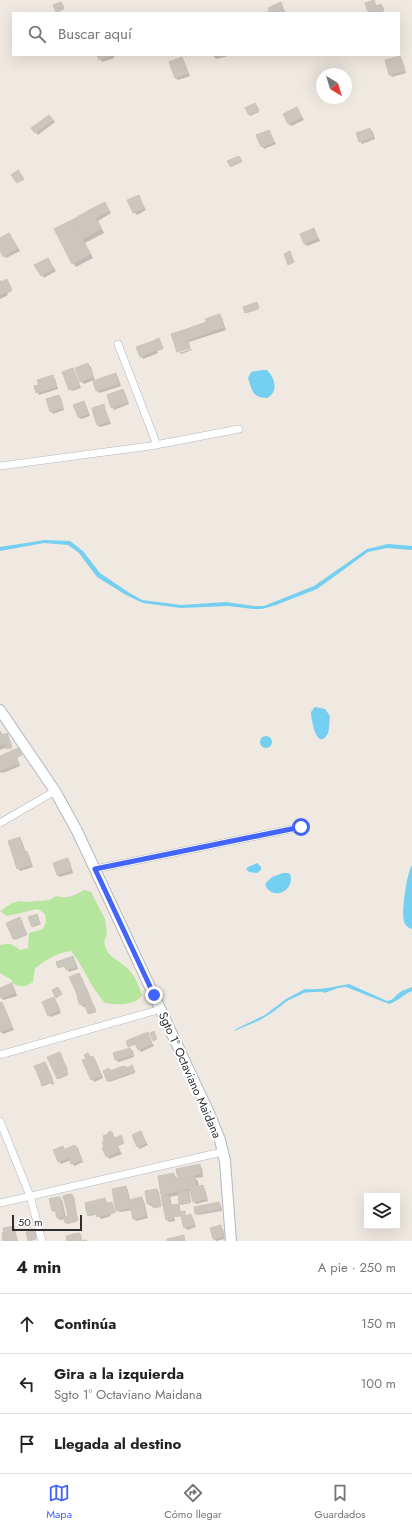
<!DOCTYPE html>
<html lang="es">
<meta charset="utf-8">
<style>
:root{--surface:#fff;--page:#f2f2f2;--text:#222;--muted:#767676;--line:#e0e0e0;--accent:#4264fb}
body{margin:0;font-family:Jost,sans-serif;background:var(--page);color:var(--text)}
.controls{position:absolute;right:12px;bottom:12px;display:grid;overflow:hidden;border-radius:0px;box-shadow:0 4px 16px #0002}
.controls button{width:36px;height:36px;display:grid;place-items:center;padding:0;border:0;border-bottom:1px solid var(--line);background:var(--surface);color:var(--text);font:20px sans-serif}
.compass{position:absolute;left:316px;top:68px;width:36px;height:36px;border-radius:50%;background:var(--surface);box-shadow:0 4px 16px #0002;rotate:142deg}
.scale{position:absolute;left:12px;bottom:10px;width:70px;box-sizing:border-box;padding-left:4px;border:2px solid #2e2e2e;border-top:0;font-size:11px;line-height:14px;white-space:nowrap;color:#2e2e2e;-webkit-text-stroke:3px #fff;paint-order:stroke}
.stop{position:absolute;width:12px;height:12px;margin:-9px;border:3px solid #4264fb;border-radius:50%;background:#fff}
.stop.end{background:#4264fb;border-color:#fff;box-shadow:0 1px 4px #0008}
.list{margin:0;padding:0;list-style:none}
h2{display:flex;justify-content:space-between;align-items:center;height:52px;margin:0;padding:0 16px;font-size:17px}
h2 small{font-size:13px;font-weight:400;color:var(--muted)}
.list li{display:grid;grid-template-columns:26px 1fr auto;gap:12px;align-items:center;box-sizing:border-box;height:60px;padding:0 16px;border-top:1px solid var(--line)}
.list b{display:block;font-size:15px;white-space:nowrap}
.list p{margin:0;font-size:13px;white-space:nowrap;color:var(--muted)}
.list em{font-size:13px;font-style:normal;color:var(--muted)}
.icon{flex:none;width:22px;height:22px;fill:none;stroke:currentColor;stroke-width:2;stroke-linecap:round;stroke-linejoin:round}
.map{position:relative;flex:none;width:412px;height:1241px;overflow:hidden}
.search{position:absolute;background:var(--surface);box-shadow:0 4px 16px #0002;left:12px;right:12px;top:12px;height:44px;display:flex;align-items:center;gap:10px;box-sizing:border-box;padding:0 14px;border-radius:0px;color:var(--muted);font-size:15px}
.sheet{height:232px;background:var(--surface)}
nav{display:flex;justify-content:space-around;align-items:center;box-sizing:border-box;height:56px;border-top:1px solid var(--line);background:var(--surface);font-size:11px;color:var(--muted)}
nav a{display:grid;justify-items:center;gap:2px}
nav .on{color:var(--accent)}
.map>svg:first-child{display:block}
</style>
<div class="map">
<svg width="412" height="1241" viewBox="0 0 412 1241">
<rect width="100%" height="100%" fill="#efe9e1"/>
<path fill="#b6e59e" d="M84,890l7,2 14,27 2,15 -3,8c5,19 13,15 24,27 8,8 11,17 14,27 -10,10 -23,9 -37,7 -14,-15 -21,-36 -34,-52 -14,1 -24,9 -36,17l-2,14c-7,5 -12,6 -21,1v-3l-12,-7v-28c9,-2 13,-1 20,5l8,-2 1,-15 14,-4 3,-7 -1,-8 -7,-5 -31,7 -7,-5 12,-8 8,-2 7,1 22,-2 7,-4c11,3 18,0 28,-6z"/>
<g fill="#75cff0">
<path d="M262,370h5c8,8 12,22 0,28 -15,0 -15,-8 -19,-20l3,-6z"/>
<polygon points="45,540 70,541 83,551 100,573 128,592 142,600 181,605 226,602 254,606 264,606 314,586 367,549 388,544 412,546 412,550 387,548 368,552 317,589 276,605 262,609 253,609 228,606 181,608 143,603 126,595 97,577 79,553 68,545 44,543 0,551 0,547"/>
<path d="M315,707l10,2 5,7c-1,5 0,15 -3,19 -11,16 -16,-18 -16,-23z"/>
<circle cx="266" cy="742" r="6"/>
<polygon points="257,863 261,867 261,870 257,873 249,872 246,869 248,867"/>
<path d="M412,865v64c-4,-1 -7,-4 -8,-8 -3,-10 3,-48 8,-56z"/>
<path d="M283,873h5l2,1c6,17 -19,28 -25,10l7,-7z"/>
<path d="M349,984l38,17c7,-1 7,-4 12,-8 3,-3 9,-4 13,-6v4c-8,3 -15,11 -23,13l-43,-17 -8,1 -14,5 -1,-1v-3z"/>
<polygon points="305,989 306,992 287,1001 273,1012 260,1020 234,1031 236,1029 265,1015 286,999"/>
</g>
<g fill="#0003">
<polygon points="61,3 64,9 58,12 57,11"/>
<polygon points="98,55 114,55 114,58 102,62"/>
<polygon points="213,55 228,55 228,56 216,59"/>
<polygon points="400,57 402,59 406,73 392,77 390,74"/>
<polygon points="182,58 184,61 190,76 178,80 175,78 170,63"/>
<polygon points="256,105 259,112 250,116 246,109"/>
<polygon points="297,109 304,120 291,126 288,123"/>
<polygon points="52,118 55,122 38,135 36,132"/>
<polygon points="370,129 373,132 375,139 362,144 360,141"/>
<polygon points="269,131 276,144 264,149 257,136"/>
<polygon points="240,158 242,162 231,167 230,166"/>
<polygon points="138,196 146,210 137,215 134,212"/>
<polygon points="105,203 111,213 98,221 104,233 85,243 93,258 76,267 73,263 55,229"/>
<polygon points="314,229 320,241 307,246 304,243"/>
<polygon points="9,234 20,251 6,258 0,249 0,239"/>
<polygon points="48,259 56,271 44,278 36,266"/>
<polygon points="0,280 2,282 7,281 12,291 7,293 8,295 0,299"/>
<polygon points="257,304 259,309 247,313 246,312"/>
<polygon points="219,315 222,318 226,330 189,342 190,347 178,351 173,335 208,323"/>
<polygon points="160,341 163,349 157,351 158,353 143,359 141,356"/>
<polygon points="191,349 192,350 181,354 179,353"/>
<polygon points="88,365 91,367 95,381 115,374 118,377 121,386 100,393 97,391 94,380 84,384 81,381"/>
<polygon points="72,369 75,372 81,388 72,391 70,389"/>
<polygon points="52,376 55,379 58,389 39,395 35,387 40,385"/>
<polygon points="123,390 125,393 129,404 114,410 112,407"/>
<polygon points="58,396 61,398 64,410 53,414 51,411"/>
<polygon points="84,402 86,405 90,416 81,419 78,417"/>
<polygon points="104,406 111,424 100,427 98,425"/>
<polygon points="0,731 4,736 8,735 12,748 8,749 7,747 0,750"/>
<polygon points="19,750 22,755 17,758 20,766 3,773 2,772 0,773 0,757"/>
<polygon points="20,839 22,841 26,853 29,855 33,867 20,871 18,868 10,842"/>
<polygon points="67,859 70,862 73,873 60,877 57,875"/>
<polygon points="37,916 41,924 34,927 33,926"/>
<polygon points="19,918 22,921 27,935 15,940 8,923"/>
<polygon points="73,958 75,960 78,969 69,972 65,966 59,967 57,963"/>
<polygon points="82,981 96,1012 90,1014 86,1006 83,1007 81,1004"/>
<polygon points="12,985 14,987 17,996 3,1000 0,995 0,989"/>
<polygon points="53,998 61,1013 51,1017 49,1015"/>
<polygon points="2,1003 4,1006 14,1030 3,1034 0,1031 0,1004"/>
<polygon points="147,1034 154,1046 141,1052 136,1044 129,1046 133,1040 135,1042"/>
<polygon points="130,1049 133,1051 134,1057 119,1062 116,1060 114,1054"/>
<polygon points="59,1053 67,1067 68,1075 59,1079 49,1058"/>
<polygon points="88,1055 95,1059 103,1078 94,1082 84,1061 87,1059"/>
<polygon points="45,1063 47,1066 54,1084 52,1085 51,1083 44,1086 43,1085"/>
<polygon points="123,1067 127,1069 132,1067 135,1073 109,1082 108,1081 104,1071 110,1072"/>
<polygon points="111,1131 115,1139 120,1136 118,1147 122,1154 109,1159 103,1149 106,1147 104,1137 109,1135 108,1132"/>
<polygon points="140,1133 148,1145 140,1149 138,1147"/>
<polygon points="75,1146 78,1148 83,1162 74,1166 71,1160 61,1164 59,1161 63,1148 65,1150"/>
<polygon points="199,1165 202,1168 203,1177 195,1178 198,1181 199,1187 202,1186 205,1189 208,1201 196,1204 194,1202 191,1190 189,1191 191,1202 190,1203 181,1205 179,1195 170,1197 172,1206 179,1205 181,1213 184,1212 186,1217 190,1215 193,1218 196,1227 187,1230 185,1227 182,1216 174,1217 175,1221 169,1222 167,1220 163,1197 164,1196 162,1194 173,1174 177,1178 178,1181 181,1180 179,1178"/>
<polygon points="126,1187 128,1190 130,1201 142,1199 144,1201 148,1218 136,1221 134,1218 132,1210 120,1212 117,1210"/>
<polygon points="157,1190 159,1192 161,1204 161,1207 155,1208 154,1205 151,1206 148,1204"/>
<polygon points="71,1195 74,1197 78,1221 67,1224 65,1219 60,1220 58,1218 56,1211 52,1211 50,1200 59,1198 62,1200 66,1217 69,1216 64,1196"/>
<polygon points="105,1199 108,1204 113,1204 115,1213 110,1214 111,1216 101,1219 98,1214 90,1216 86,1204"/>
<polygon points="219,1203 221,1206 222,1211 198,1215 196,1213"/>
<polygon points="220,1226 223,1229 225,1239 216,1241 214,1239"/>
<polygon points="14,1227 18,1241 4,1241"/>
</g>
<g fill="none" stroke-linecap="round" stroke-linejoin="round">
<polyline stroke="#75cff0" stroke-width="3" points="304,991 326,990"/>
</g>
<g fill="#cbc7bf" stroke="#cbc5ba">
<polygon points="374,0 376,5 367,9 365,3"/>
<polygon points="61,2 64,8 56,12 53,5"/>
<polygon points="281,2 285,13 268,13 267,12 270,11 268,8"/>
<polygon points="381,4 384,10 379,13 376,6"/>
<polygon points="376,5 379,13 369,13 367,9"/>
<polygon points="97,55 113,55 99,60"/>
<polygon points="400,56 405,70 389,75 385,60"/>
<polygon points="182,57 188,73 175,78 169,62"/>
<polygon points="255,103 259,110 249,115 245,108"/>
<polygon points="297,107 302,117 288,124 283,114"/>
<polygon points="49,115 53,120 35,133 31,128"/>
<polygon points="370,128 373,137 359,142 356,133"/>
<polygon points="269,130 274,142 261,147 256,135"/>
<polygon points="239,156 242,161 230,166 227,161"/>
<polygon points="18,170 24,179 17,183 11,175"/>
<polygon points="139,195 144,208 133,213 127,200"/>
<polygon points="105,202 109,211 96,218 91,209"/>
<polygon points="91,209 101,229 82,239 72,220"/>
<polygon points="72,220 90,254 72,264 54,229"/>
<polygon points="314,228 318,238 304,244 300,234"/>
<polygon points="9,233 18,248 3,257 0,251 0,238"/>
<polygon points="290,251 294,262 288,265 284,254"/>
<polygon points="48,258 54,269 41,276 34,265"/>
<polygon points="7,279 12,290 6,292 1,282"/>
<polygon points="0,280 6,292 0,295"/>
<polygon points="257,302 259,308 245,313 243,307"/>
<polygon points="220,314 224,327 210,332 205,319"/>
<polygon points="206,322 210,332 187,340 184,330"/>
<polygon points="184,330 190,348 177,352 171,334"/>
<polygon points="159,338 163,348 156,350 153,341"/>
<polygon points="153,341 156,350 140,357 136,347"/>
<polygon points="88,363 93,377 80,382 75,368"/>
<polygon points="73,368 79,386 69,390 62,372"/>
<polygon points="116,373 119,384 96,391 93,381"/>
<polygon points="53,375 56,387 36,393 34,386 39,385 37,380"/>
<polygon points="123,389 128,402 111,408 107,395"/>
<polygon points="59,395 63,408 50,412 46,399"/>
<polygon points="84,401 88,414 78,417 73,405"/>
<polygon points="104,404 105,409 93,413 92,408"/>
<polygon points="105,409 109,422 97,425 93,413"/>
<polygon points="0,731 5,743 0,745"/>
<polygon points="7,733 12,747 6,749 2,735"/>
<polygon points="19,748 22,755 16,757 13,750"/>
<polygon points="13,750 19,763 0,771 0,756"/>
<polygon points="20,837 24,852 13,856 8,841"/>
<polygon points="27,851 31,865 17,869 13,856"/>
<polygon points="68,858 71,870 57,875 53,863"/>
<polygon points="37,914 40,923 32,927 28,917"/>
<polygon points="20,917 24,928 11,934 6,923"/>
<polygon points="24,928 27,934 13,939 11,934"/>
<polygon points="73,956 76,967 66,970 62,960"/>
<polygon points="62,960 64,966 58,968 56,962"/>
<polygon points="79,973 82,979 72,983 69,977"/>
<polygon points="82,979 88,992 78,997 72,983"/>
<polygon points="12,983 15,993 0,998 0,988"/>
<polygon points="58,987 62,994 56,998 52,990"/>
<polygon points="88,992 91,1000 80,1005 77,997"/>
<polygon points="54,997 60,1010 48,1016 42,1002"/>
<polygon points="91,1000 96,1011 88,1014 84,1003"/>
<polygon points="2,1002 12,1027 0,1032 0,1003"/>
<polygon points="154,1031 157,1039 153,1041 150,1033"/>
<polygon points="148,1032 152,1044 138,1050 133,1038"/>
<polygon points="133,1038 135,1044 128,1047 126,1041"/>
<polygon points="130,1048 133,1055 115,1060 113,1053"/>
<polygon points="60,1052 65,1065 53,1070 47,1057"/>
<polygon points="88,1053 90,1057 93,1056 102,1076 91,1080 82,1060 86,1059 84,1055"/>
<polygon points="45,1062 51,1075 40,1080 34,1066"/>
<polygon points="65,1065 67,1068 55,1074 53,1070"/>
<polygon points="132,1065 135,1072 129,1074 127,1068"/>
<polygon points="123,1066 125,1070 120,1072 118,1068"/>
<polygon points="126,1066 129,1073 121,1076 120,1072 125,1070 124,1067"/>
<polygon points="109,1068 113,1079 107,1081 103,1071"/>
<polygon points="118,1068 121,1076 113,1079 110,1071"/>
<polygon points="66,1069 68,1074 57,1079 55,1074"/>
<polygon points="51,1075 53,1081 42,1086 40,1080"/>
<polygon points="141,1131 146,1143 137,1147 132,1135"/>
<polygon points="112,1132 114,1137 104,1141 103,1136"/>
<polygon points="121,1135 124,1143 118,1146 115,1138"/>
<polygon points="114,1137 116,1142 104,1147 102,1142"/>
<polygon points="116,1142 120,1151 106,1157 102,1148"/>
<polygon points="75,1145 82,1160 71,1164 65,1149"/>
<polygon points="63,1146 68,1158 58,1162 53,1150"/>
<polygon points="200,1164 201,1174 178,1179 176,1169"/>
<polygon points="174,1173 175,1180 194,1176 196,1187 161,1195 158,1176"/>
<polygon points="203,1185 206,1199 193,1202 189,1188"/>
<polygon points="126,1186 130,1208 116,1211 112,1189"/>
<polygon points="157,1189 160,1201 147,1204 145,1191"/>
<polygon points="188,1191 189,1200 179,1202 178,1192"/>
<polygon points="72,1194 76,1214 70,1215 65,1195"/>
<polygon points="65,1195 70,1215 68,1216 63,1196"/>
<polygon points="168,1195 173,1219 166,1220 161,1196"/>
<polygon points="60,1197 64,1216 57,1218 52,1198"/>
<polygon points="142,1197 146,1216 133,1219 129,1200"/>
<polygon points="52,1198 55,1211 52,1211 49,1199"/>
<polygon points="105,1198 109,1214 97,1217 93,1201"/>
<polygon points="189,1200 189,1203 179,1204 179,1202"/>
<polygon points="93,1201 95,1206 86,1209 85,1203"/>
<polygon points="160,1201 161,1206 153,1208 152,1203"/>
<polygon points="112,1202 115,1212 109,1214 106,1203"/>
<polygon points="219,1202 220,1209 195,1214 194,1207"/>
<polygon points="179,1204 180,1212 172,1213 171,1205"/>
<polygon points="95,1206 97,1214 88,1216 86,1209"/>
<polygon points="185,1211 185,1215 172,1217 172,1213"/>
<polygon points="76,1214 78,1220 65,1223 64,1217"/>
<polygon points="191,1214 194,1225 184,1228 181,1217"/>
<polygon points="221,1225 223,1237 213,1239 210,1228"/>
<polygon points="14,1226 15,1231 4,1233 3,1228"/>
<polygon points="35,1230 36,1239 28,1241 26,1232"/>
<polygon points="15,1231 17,1241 3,1241 2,1233"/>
<polygon points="80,1233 82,1241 86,1240 87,1241 76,1241 74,1234"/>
<polygon points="74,1234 76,1241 67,1241 66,1236"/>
<polygon points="184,1235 185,1241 167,1241 167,1239"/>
</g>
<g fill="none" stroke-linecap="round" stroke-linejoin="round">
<defs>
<g id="minor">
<polyline points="118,344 157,445"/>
<polyline points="0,466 150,446 239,429"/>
<polyline points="0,823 55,791"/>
<polyline points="95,869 301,827"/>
<polyline points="0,1055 161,1009"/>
<polyline points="0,1121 30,1196 42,1241"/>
<polyline points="0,1203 222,1152"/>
</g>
<polyline id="secondary" points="0,710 55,791 77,831 209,1113 220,1140 225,1161 231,1241"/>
</defs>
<use href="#minor" stroke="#b4b7c1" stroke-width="8"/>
<use href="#secondary" stroke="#b4b7c1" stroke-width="12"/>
<use href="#minor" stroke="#fff" stroke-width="7"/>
<use href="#secondary" stroke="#fff" stroke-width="10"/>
</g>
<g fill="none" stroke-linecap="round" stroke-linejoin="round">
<polyline stroke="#4264fb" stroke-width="5" points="154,995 95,869 301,827"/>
</g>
<g text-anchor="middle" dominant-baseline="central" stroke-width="4" stroke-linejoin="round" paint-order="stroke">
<g font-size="12" fill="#2e2e2e" stroke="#fff">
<text transform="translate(190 1075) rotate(66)">Sgto 1° Octaviano Maidana</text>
</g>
</g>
</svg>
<div class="controls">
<button><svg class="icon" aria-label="layers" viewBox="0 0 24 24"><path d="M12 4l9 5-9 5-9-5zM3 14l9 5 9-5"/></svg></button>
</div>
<svg class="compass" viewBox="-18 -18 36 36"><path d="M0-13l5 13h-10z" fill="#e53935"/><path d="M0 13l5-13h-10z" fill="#767676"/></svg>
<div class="scale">50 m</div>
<div class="stop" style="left:301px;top:827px"></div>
<div class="stop end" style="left:154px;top:995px"></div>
<div class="search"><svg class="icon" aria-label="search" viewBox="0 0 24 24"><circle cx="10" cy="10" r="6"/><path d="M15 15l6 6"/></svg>Buscar aquí</div>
</div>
<section class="sheet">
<h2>4 min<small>A pie · 250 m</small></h2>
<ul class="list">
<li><svg class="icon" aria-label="ahead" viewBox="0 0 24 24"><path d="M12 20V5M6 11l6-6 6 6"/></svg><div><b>Continúa</b></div><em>150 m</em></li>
<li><svg class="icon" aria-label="left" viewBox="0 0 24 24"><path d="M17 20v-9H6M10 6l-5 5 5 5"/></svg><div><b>Gira a la izquierda</b><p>Sgto 1° Octaviano Maidana</p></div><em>100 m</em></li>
<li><svg class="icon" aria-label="arrive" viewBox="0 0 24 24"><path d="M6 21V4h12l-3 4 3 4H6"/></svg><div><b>Llegada al destino</b></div></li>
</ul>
</section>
<nav>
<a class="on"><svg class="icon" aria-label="map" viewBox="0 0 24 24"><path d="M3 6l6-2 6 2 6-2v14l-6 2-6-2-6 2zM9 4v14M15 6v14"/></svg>Mapa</a>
<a><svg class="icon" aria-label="directions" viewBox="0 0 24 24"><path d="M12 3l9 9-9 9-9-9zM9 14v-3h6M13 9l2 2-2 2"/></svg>Cómo llegar</a>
<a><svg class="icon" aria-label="saved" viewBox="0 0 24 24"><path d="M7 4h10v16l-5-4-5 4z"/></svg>Guardados</a>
</nav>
